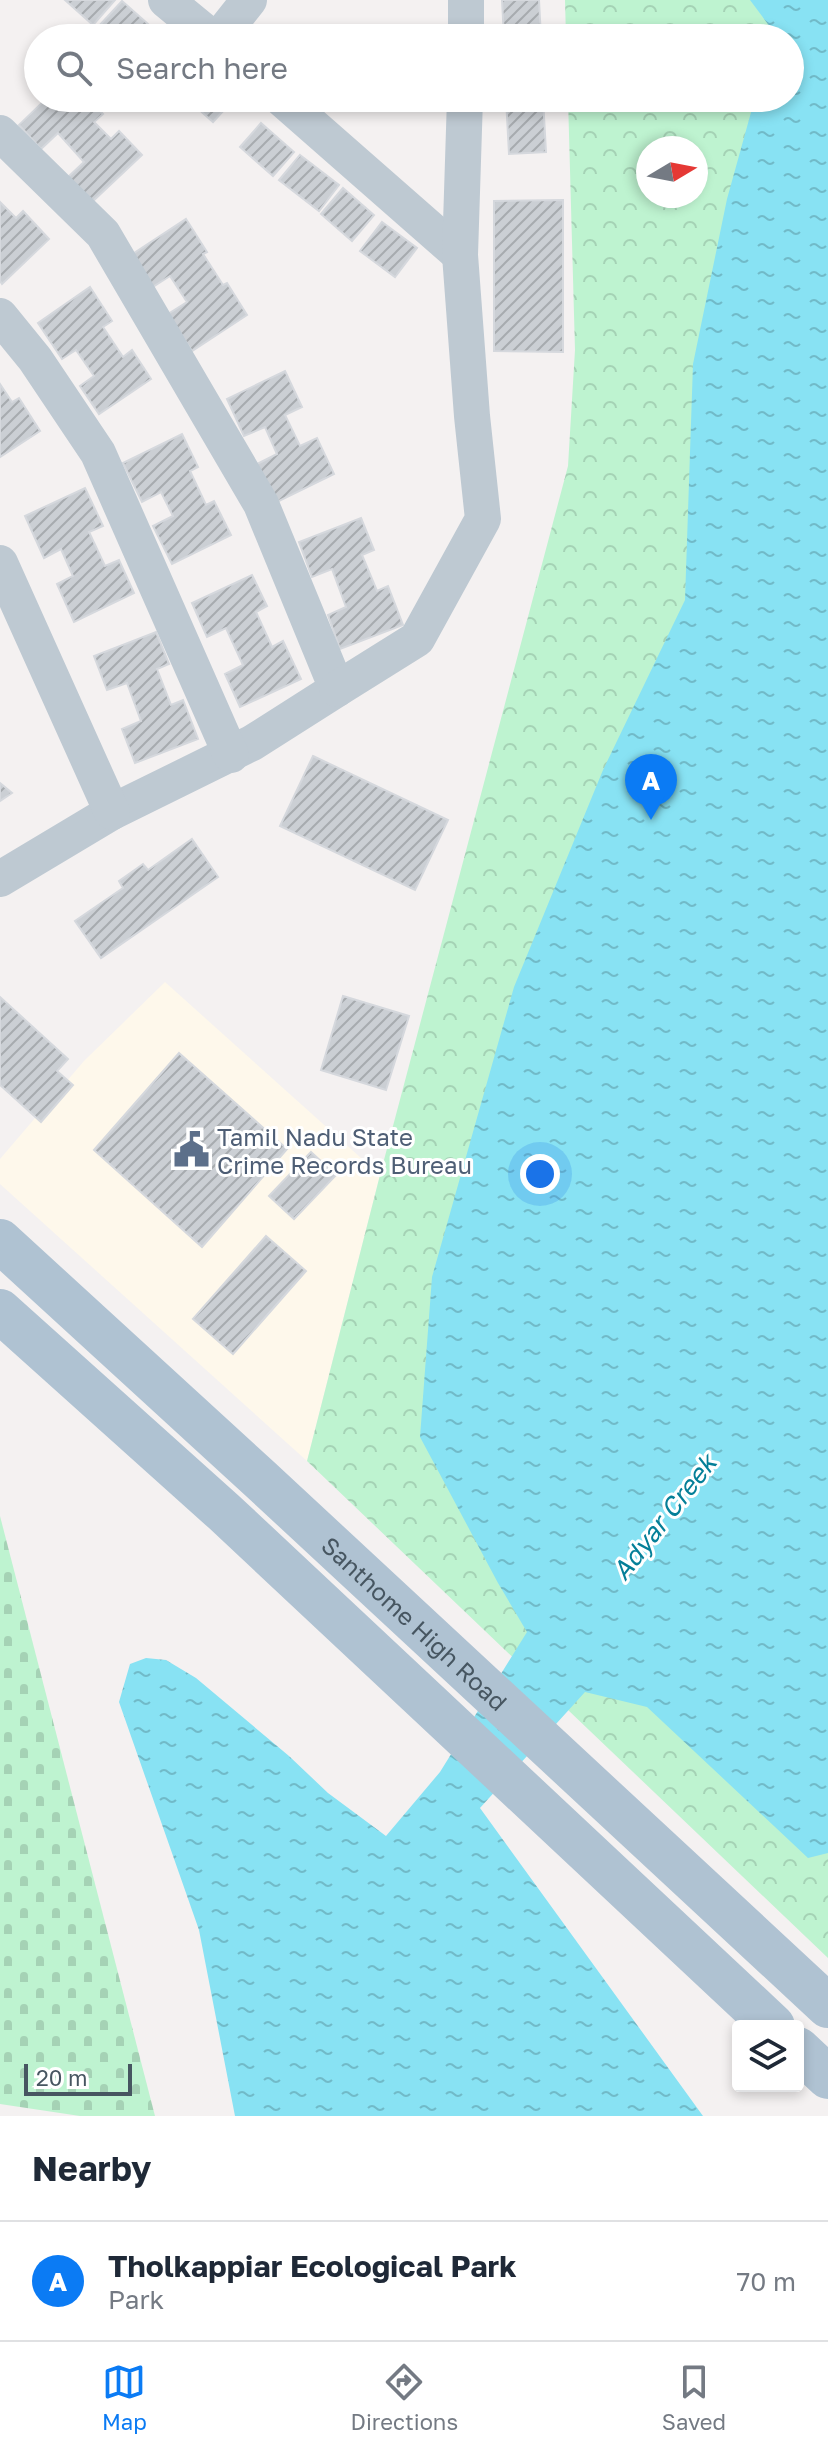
<!DOCTYPE html>
<style>
:root{--surface:#fff;--page:#f6f6f7;--text:#1f2937;--muted:#747a83;--line:#e0e1e3;--accent:#0b7bf4}
body{margin:0;font-family:"Golos Text",sans-serif;background:var(--page);color:var(--text)}
.controls{position:absolute;right:24px;bottom:24px;display:grid;overflow:hidden;border-radius:8px;box-shadow:0 4px 12px #0003}
.controls button{width:72px;height:72px;display:grid;place-items:center;padding:0;border:0;border-bottom:2px solid var(--line);background:var(--surface);color:var(--text);font:40px sans-serif}
.compass{position:absolute;left:636px;top:136px;width:72px;height:72px;border-radius:50%;background:var(--surface);box-shadow:0 4px 12px #0003;rotate:80deg}
.scale{position:absolute;left:24px;bottom:20px;width:108px;box-sizing:border-box;padding-left:8px;border:4px solid #475661;border-top:0;font-size:22px;line-height:28px;white-space:nowrap;color:#475661;-webkit-text-stroke:6px #fff;paint-order:stroke}
.you{position:absolute;left:540px;top:1174px;width:28px;height:28px;margin:-20px;border:6px solid #fff;border-radius:50%;background:#1a73e8;box-shadow:0 0 0 12px #1a73e833}
.badge{display:grid;place-items:center;width:52px;height:52px;border-radius:50%;background:var(--accent);color:#fff;font-size:26px;font-weight:700}
.pin{position:absolute;translate:-50% -66px;filter:drop-shadow(0 2px 4px #0008)}
.pin::after{content:'';position:absolute;top:42px;width:28px;height:24px;background:inherit;clip-path:polygon(0 0,100% 0,50% 100%)}
.list{margin:0;padding:0;list-style:none}
h2{display:flex;justify-content:space-between;align-items:center;height:104px;margin:0;padding:0 32px;font-size:34px}
h2 small{font-size:26px;font-weight:400;color:var(--muted)}
.list li{display:grid;grid-template-columns:52px 1fr auto;gap:24px;align-items:center;box-sizing:border-box;height:120px;padding:0 32px;border-top:2px solid var(--line)}
.list b{display:block;font-size:30px;white-space:nowrap}
.list p{margin:0;font-size:26px;white-space:nowrap;color:var(--muted)}
.list em{font-size:26px;font-style:normal;color:var(--muted)}
.icon{flex:none;width:44px;height:44px;fill:none;stroke:currentColor;stroke-width:2;stroke-linecap:round;stroke-linejoin:round}
.map{position:relative;flex:none;width:828px;height:2116px;overflow:hidden}
.search{position:absolute;background:var(--surface);box-shadow:0 4px 12px #0003;left:24px;right:24px;top:24px;height:88px;display:flex;align-items:center;gap:20px;box-sizing:border-box;padding:0 28px;border-radius:44px;color:var(--muted);font-size:30px}
.sheet{height:224px;background:var(--surface)}
nav{display:flex;justify-content:space-around;align-items:center;box-sizing:border-box;height:112px;border-top:2px solid var(--line);background:var(--surface);font-size:22px;color:var(--muted)}
nav a{display:grid;justify-items:center;gap:4px}
nav .on{color:var(--accent)}
.map>svg:first-child{display:block}
</style>
<div class="map">
<svg width="828" height="2116" viewBox="0 0 828 2116">
<defs>
<pattern id="cemetery-stones" width="16" height="16" patternUnits="userSpaceOnUse" patternTransform="scale(2)"><rect width="16" height="16" fill="#bef3d0"/><path d="M2 7V4a2 2 0 0 1 4 0v3zM10 15v-3a2 2 0 0 1 4 0v3z" fill="#a5d2b5"/></pattern>
<pattern id="park-crowns" width="20" height="18" patternUnits="userSpaceOnUse" patternTransform="scale(2)"><rect width="20" height="18" fill="#bef3d0"/><path d="M2 6a3 3 0 1 1 6 0M12 15a3 3 0 1 1 6 0" fill="none" stroke="#a5d2b5"/></pattern>
<pattern id="water-ripples" width="26" height="14" patternUnits="userSpaceOnUse" patternTransform="scale(2)"><rect width="26" height="14" fill="#88e2f3"/><path d="M2 4q2-2 4 0t4 0M15 11q2-2 4 0t4 0" fill="none" stroke="#71bac8"/></pattern>
<pattern id="building-hatch" width="6" height="6" patternUnits="userSpaceOnUse" patternTransform="scale(2)"><rect width="6" height="6" fill="#cbcfd4"/><path d="M-1 1l2-2M0 6l6-6M5 7l2-2" fill="none" stroke="#a7abaf"/></pattern>
</defs>
<rect width="100%" height="100%" fill="#f4f1f1"/>
<polygon fill="#fef8eb" points="165,982 380,1175 307,1461 0,1184 0,1159 84,1061"/>
<polygon fill="url(#cemetery-stones)" points="0,1516 155,2116 80,2116 0,2104"/>
<path fill="url(#park-crowns)" fill-rule="evenodd" d="M565,0h263v1958l-521,-497 73,-286 188,-709 7,-116 -7,-252h222v-60h-224zM648,148h48v48h-48z"/>
<polygon fill="url(#water-ripples)" points="750,0 828,0 828,1853 808,1858 647,1707 585,1692 480,1808 703,2116 235,2116 199,1930 119,1702 130,1664 146,1658 166,1660 196,1678 289,1756 328,1793 386,1836 440,1772 527,1632 498,1583 420,1437 432,1277 514,987 603,770 685,600 693,364 727,199 755,98 790,98 790,38 772,38 773,31"/>
<g fill="url(#building-hatch)" stroke="#d5d8dd" stroke-width="2">
<polygon points="65,0 115,0 93,25"/>
<polygon points="502,0 539,0 541,38 504,38"/>
<polygon points="122,1 156,31 150,38 110,38 98,27"/>
<polygon points="47,98 88,98 103,114 94,122 111,139 119,131 142,155 92,202 68,177 84,162 58,133 41,149 19,125"/>
<polygon points="186,98 235,98 213,122"/>
<polygon points="506,98 543,98 546,152 509,154"/>
<polygon points="261,123 294,152 273,176 240,147"/>
<polygon points="300,155 339,185 319,211 279,180"/>
<polygon points="343,188 374,215 352,241 321,214"/>
<polygon points="563,200 563,352 494,351 494,201"/>
<polygon points="0,202 16,218 23,211 49,239 2,284 0,281"/>
<polygon points="186,219 207,252 203,254 223,285 227,283 247,315 192,351 168,314 187,302 170,276 151,288 131,255"/>
<polygon points="382,222 417,248 395,277 360,251"/>
<polygon points="90,287 112,321 103,327 123,357 132,350 151,379 99,414 80,386 94,376 76,350 62,359 38,323"/>
<polygon points="285,371 302,407 285,415 300,446 317,438 334,474 275,503 257,464 277,454 265,427 244,436 227,399"/>
<polygon points="0,384 12,402 19,398 40,431 0,457"/>
<polygon points="182,434 198,467 190,471 206,505 214,501 231,535 172,564 153,526 173,516 161,492 142,502 123,463"/>
<polygon points="85,488 103,526 89,532 105,566 119,560 134,593 74,622 57,584 73,576 61,549 44,558 25,516"/>
<polygon points="361,518 374,550 362,555 377,591 388,586 403,625 340,649 328,615 346,607 332,569 312,577 299,542"/>
<polygon points="252,575 267,606 256,612 272,647 283,641 301,679 240,707 225,674 243,665 226,628 207,637 192,603"/>
<polygon points="156,632 169,664 157,669 171,705 183,700 198,739 135,763 122,729 141,721 127,683 107,690 94,656"/>
<polygon points="313,756 448,820 415,890 280,826"/>
<polygon points="0,783 12,793 0,801"/>
<polygon points="192,839 218,877 101,958 75,921 123,888 119,881 143,864 148,870"/>
<polygon points="343,996 409,1016 386,1090 321,1070"/>
<polygon points="0,997 68,1059 57,1071 73,1085 41,1122 0,1085"/>
<polygon points="179,1053 287,1149 202,1247 94,1150"/>
<polygon points="311,1152 336,1175 294,1219 269,1196"/>
<polygon points="266,1236 306,1271 233,1354 193,1319"/>
</g>
<g fill="none" stroke-linecap="round" stroke-linejoin="round">
<g stroke="#bec9d2" stroke-width="36">
<polyline points="166,0 212,38"/>
<polyline points="219,38 249,0"/>
<polyline points="466,38 466,0"/>
<polyline points="281,98 460,255"/>
<polyline points="0,133 103,234 261,504 337,689 252,743 112,812 0,879"/>
<polyline points="0,316 35,359 98,453 231,755"/>
<polyline points="0,563 112,812"/>
<polyline points="337,689 417,639 483,519 472,416 460,255 465,98"/>
</g>
<g stroke="#afc2d2" stroke-width="44">
<path id="s1" d="M0,1241l260,238 568,527"/>
<polyline points="0,1311 224,1512 773,2026"/>
<polyline points="798,2049 828,2077"/>
</g>
</g>
<defs>
<symbol id="civic-bare" viewBox="-9 -9 18 18"><path d="M-.6-6.5H3V-4.5H.6V-3L4-1V1h2V6H-6V1h2V-1L-.6-3ZM-1.2 2.5V6h2.4V2.5Z" fill="#5c6f8a" stroke="#fff" stroke-width="2.5" paint-order="stroke"/></symbol>
</defs>
<g fill-rule="evenodd">
<use href="#civic-bare" x="166" y="1124" width="51" height="51"/>
</g>
<g text-anchor="middle" dominant-baseline="central" stroke-width="6" stroke-linejoin="round" paint-order="stroke">
<g font-size="24" fill="#4e5e75" stroke="#fff" text-anchor="start">
<text x="217" y="1136">Tamil Nadu State<tspan x="217" dy="28">Crime Records Bureau</tspan></text>
</g>
<g font-size="24" fill="#475661" stroke="#fff">
<text stroke="none"><textPath href="#s1" startOffset="564">Santhome High Road</textPath></text>
</g>
<g font-size="26" font-style="italic" fill="#047f98" stroke="#fff">
<text transform="translate(664 1517) rotate(-52)">Adyar Creek</text>
</g>
</g>
</svg>
<div class="controls">
<button><svg class="icon" aria-label="layers" viewBox="0 0 24 24"><path d="M12 4l9 5-9 5-9-5zM3 14l9 5 9-5"/></svg></button>
</div>
<svg class="compass" viewBox="-18 -18 36 36"><path d="M0-13l5 13h-10z" fill="#e53935"/><path d="M0 13l5-13h-10z" fill="#747a83"/></svg>
<div class="scale">20 m</div>
<div class="you"></div>
<div class="pin badge" style="left:651px;top:820px">A</div>
<div class="search"><svg class="icon" aria-label="search" viewBox="0 0 24 24"><circle cx="10" cy="10" r="6"/><path d="M15 15l6 6"/></svg>Search here</div>
</div>
<section class="sheet">
<h2>Nearby<small></small></h2>
<ul class="list">
<li><span class="badge">A</span><div><b>Tholkappiar Ecological Park</b><p>Park</p></div><em>70 m</em></li>
</ul>
</section>
<nav>
<a class="on"><svg class="icon" aria-label="map" viewBox="0 0 24 24"><path d="M3 6l6-2 6 2 6-2v14l-6 2-6-2-6 2zM9 4v14M15 6v14"/></svg>Map</a>
<a><svg class="icon" aria-label="directions" viewBox="0 0 24 24"><path d="M12 3l9 9-9 9-9-9zM9 14v-3h6M13 9l2 2-2 2"/></svg>Directions</a>
<a><svg class="icon" aria-label="saved" viewBox="0 0 24 24"><path d="M7 4h10v16l-5-4-5 4z"/></svg>Saved</a>
</nav>
